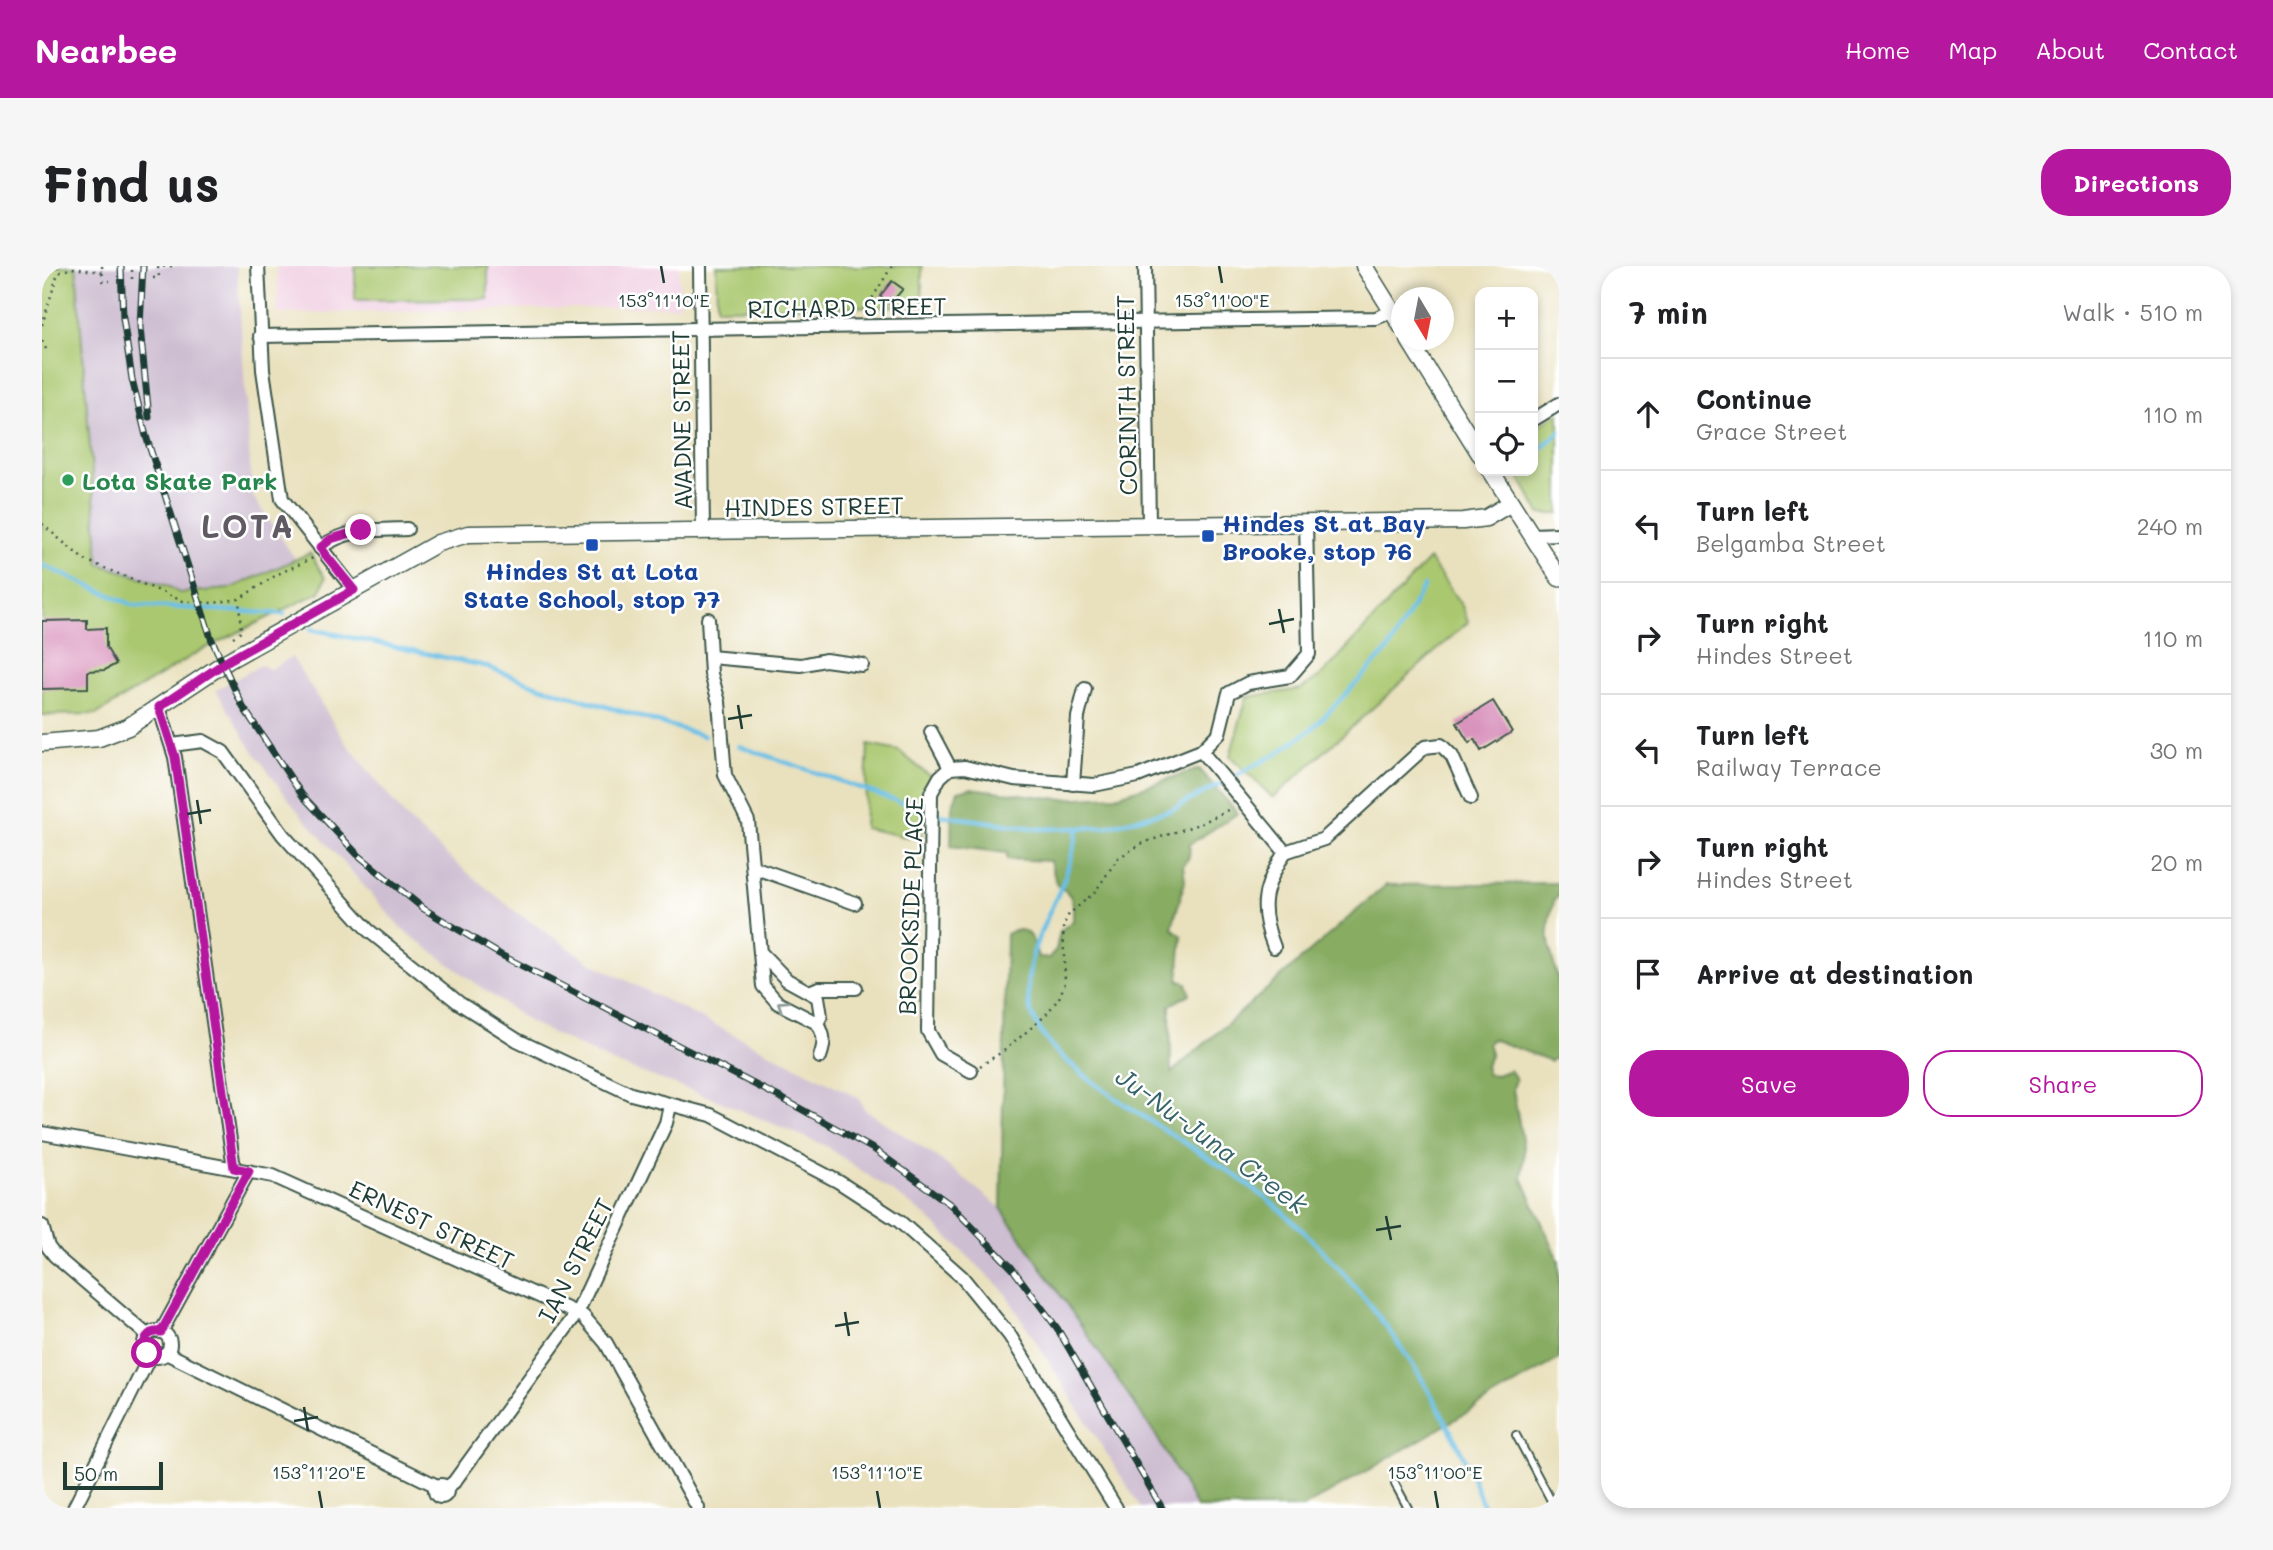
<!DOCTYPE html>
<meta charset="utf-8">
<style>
:root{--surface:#fff;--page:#f6f6f6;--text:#202124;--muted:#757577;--line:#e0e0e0;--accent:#b5179e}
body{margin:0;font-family:Mali,sans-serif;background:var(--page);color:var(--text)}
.controls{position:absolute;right:21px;top:21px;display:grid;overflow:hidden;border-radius:14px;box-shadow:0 4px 10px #0003}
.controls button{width:63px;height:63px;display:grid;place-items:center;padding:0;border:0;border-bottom:2px solid var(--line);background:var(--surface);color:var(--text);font:35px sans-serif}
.compass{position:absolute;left:1349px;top:21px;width:63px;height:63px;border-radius:50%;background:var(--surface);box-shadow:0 4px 10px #0003;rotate:170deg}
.scale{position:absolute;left:21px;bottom:18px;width:100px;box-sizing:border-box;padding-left:7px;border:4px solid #1f3d34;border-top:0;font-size:19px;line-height:24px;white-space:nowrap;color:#1f3d34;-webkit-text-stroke:5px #fff;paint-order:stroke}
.stop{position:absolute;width:21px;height:21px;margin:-16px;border:5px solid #b5179e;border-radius:50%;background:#fff}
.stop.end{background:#b5179e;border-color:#fff;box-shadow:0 2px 7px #0008}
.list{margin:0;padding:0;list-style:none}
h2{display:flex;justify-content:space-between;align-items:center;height:91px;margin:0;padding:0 28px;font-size:30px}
h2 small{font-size:23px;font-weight:400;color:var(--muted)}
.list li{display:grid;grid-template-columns:46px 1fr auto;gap:21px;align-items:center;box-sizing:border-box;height:112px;padding:0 28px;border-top:2px solid var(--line)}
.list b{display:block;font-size:26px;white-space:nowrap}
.list p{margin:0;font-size:23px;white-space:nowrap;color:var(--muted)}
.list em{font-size:23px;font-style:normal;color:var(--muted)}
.actions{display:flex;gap:14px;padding:21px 28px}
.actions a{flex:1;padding:16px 0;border:2px solid var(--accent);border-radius:28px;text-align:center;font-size:24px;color:var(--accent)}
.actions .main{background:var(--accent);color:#fff}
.icon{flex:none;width:38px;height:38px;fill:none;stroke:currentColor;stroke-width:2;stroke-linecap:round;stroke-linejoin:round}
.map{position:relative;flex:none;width:1517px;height:1242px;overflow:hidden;border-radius:28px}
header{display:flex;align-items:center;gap:42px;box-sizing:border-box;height:98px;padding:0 35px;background:var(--accent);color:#fff}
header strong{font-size:33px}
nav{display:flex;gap:38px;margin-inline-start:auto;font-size:24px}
.intro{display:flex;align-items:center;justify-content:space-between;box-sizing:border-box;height:168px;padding:0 42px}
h1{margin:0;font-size:49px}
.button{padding:18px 32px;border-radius:28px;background:var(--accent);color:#fff;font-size:24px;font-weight:700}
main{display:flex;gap:42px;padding:0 42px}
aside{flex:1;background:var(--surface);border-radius:28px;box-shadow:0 4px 10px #0003}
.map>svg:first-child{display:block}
</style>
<header>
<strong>Nearbee</strong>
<nav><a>Home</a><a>Map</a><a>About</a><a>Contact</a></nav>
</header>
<div class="intro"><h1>Find us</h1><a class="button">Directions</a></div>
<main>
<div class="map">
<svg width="1517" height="1242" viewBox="0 0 1517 1242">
<rect width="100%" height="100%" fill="#fff"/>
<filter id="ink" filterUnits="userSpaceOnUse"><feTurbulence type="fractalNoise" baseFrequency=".0143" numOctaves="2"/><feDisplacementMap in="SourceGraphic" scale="14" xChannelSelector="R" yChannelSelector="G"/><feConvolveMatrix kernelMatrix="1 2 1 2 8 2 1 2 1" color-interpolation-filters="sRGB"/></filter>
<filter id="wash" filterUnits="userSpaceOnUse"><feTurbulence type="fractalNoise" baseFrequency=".00686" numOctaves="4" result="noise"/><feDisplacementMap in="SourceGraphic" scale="28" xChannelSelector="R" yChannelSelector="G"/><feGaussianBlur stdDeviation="1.57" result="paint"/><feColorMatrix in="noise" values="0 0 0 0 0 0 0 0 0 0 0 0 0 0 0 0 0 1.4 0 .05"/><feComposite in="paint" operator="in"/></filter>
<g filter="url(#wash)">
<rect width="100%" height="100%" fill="#e9e1be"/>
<polygon fill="#f1d0e3" points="235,0 637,0 637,40 236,48"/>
<g fill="#cebed1">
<polygon points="34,0 195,0 210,229 254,294 187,323 137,327 126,320 57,298"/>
<polygon points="250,391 302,474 365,553 410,594 473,645 548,696 817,832 822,843 896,892 959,942 1088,1124 1156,1242 1099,1242 962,1025 882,948 784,880 667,831 570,796 487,756 361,664 253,542 209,482 174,424 219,399 228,403"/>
</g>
<g fill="#aac870" stroke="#648252" stroke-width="2">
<polygon points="0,0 34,0 57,298 126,320 137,327 187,323 268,287 283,312 278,326 158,385 55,448 0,449"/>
<polygon points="313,0 446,0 446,33 313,34"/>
<polygon points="674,0 880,0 880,40 675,42"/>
<polygon points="1517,147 1517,248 1498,248 1474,205 1491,205 1491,163"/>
<polygon points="1387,293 1420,340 1426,356 1231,532 1188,490 1205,431 1259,423 1282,407"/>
<polygon points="826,479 857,485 890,512 882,527 879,574 822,562"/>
</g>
<path fill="#87ac62" stroke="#53744b" stroke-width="2" d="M1157,503l39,44 -48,31 -1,13 -6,9 2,14 -13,48 10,8 -4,44 9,3 3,11 -20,11 1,68 215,-188 173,-2v14l-4,1c-12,39 -5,49 4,86 0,22 0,50 0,72l-8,5 -59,-22 -4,4 3,11 -6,12 2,8 10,1 13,-5 6,9 -3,10 11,62 -2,27 37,83v98l-256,149h-106l-42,-74 -154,-226 5,-274c21,-12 27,4 32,23l11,1 7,-8 4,-19 13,-10c1,-19 1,-27 -16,-36l-7,-24 -43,-2v-6l-56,-7 1,-39 6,-16 12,-3 90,11 56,-3z"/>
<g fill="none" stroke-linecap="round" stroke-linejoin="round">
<g stroke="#6bc0e7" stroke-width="4.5">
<polyline points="1491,190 1517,166"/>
<polyline points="0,299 91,339 242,348"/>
<polyline points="269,363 443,400 496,420 662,470"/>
<polyline points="697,480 875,542"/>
<polyline points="897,549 998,563 1063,561 1129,544 1236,487 1270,463 1347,383 1382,320"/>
<path d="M1036,562c-4,23 -10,44 -20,66 -16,34 -35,70 -29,110 2,13 17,38 26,46 73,69 172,107 244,177 80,77 148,176 185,281"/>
</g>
</g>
<g id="blocks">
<g fill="#d890bb">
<polygon points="850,15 861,23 848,38 838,30"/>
<polygon points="45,354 45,363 64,362 64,381 74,398 63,404 46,405 46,422 0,423 0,355"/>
<polygon points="1451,435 1470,466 1439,485 1433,473 1427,477 1415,457"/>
</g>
</g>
</g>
<g filter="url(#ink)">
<use href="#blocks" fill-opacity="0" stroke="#3d5649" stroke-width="2"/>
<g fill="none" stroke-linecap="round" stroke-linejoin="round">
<defs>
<g id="service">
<polyline points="1474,1169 1513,1242"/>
<polyline points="1353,1218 1366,1242"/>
</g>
<g id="minor">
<polyline points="216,0 221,104 240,233 312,324"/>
<polyline points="658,0 661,265"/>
<polyline points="1103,0 1107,257"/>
<polyline points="218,70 1334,52 1350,45"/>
<polyline points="1491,154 1517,138"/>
<polyline points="1490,269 1517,268"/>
<path d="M278,282c26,-20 57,-18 87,-19"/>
<polyline points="666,353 669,408 677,436 683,509 706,555 721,720 736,737 775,757 779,750 776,731 745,714 719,687"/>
<polyline points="668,391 759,399 783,394 820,399"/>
<polyline points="117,441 133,491 192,902"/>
<polyline points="889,466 908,502"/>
<polyline points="130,479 161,475 181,486 241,569 326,664 417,737 475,774 589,828 669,849 797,916 857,955 920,1011 968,1070 1074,1242"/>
<polyline points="1159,485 1243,586 1282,573 1383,481 1399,479 1410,490 1429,532"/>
<polyline points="1031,518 1036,451 1043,423"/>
<polyline points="711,601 813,637"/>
<path d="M1232,681c-16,-40 -11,-59 11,-95"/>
<polyline points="767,726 777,722 814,722"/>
<path d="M775,757c8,12 8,20 3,34"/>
<polyline points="929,805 899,788 886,765 889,527 898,511 908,502 923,501 972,513 1052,519 1096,510 1159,485 1177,467 1187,427 1206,417 1248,410 1267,388 1264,256"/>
<polyline points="0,867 231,910 541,1050 564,1077 656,1242"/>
<polyline points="0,960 6,981 13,990 105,1069"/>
<circle cx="115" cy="1078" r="13"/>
<polyline points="119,1066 207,905"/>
<polyline points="124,1087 395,1220"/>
<circle cx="399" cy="1225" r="6"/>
<polyline points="404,1222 412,1216 535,1047 624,857 628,840"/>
<polyline points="32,1242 108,1090"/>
</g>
<g id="tertiary">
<polyline points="1322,0 1360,61"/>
<polyline points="1367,74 1438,188"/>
<polyline points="1449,205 1517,312"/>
<polyline points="0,477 57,472 86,461 187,394 396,277 426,268 1421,255 1444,252 1469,237"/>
</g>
</defs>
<use href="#service" stroke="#3d5649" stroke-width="10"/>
<use href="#minor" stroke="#3d5649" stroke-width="16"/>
<use href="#tertiary" stroke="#3d5649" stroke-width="19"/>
<g stroke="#3d5649" stroke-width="2.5" stroke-dasharray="2 5" stroke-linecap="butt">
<polyline points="15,0 16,7"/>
<polyline points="60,0 61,15 68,15"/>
<polyline points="111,12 117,11 116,1 132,0"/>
<polyline points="90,13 90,0"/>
<polyline points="823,44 850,0"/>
<polyline points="0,59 16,7 30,2 61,6"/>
<polyline points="0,75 6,87"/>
<polyline points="0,258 41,293 141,335 171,337 197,333 236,308 271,292"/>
<polyline points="191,371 199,366 197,333"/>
<polyline points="938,800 963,784 1003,750 1017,732 1023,717 1021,660 1027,648 1053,626 1076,592 1101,577 1160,557 1190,542"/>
</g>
<use href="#service" stroke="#fff" stroke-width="6"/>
<use href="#minor" stroke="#fff" stroke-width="12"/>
<use href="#tertiary" stroke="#fff" stroke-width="16"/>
<defs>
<g id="rail">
<polyline points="79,0 81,52 90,113 104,170 169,372 201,441 260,529 315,588 382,643 459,689 741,833 833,884 909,939 970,1002 1015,1062 1120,1242"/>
<polyline points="101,0 98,61 107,151"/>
</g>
</defs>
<use href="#rail" stroke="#1f3d34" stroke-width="7"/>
<use href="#rail" stroke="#fff" stroke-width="4.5" stroke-dasharray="13" stroke-linecap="butt"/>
</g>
<defs><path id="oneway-chevron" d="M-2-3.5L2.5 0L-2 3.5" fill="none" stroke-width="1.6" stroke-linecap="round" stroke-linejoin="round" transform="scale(1.75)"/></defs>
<use stroke="#8f9e9a" href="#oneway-chevron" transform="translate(740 739) rotate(-146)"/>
</g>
<g fill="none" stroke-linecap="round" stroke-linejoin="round" filter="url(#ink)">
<path stroke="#b5179e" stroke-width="9" d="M105,1087c-7,-12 1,-23 14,-21l88,-161 -15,-3 -59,-411 -16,-50 70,-47 125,-70 -34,-42 11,-9 30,-9"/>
</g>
<path fill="none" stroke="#1f3d34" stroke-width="2.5" d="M619,0l3,17M1177,0l3,17M1237,343l5,24M1227,358l25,-5M696,439l4,24M686,453l24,-4M155,534l4,24M145,548l24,-4M1344,950l5,24M1334,964l25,-4M803,1046l4,24M793,1060l24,-4M262,1141l4,24M252,1155l24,-4M277,1225l3,17M835,1225l3,17M1393,1225l3,17"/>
<circle fill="#2e9e5b" stroke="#fff" stroke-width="2.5" cx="26" cy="214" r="7"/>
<g fill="#1a4fb4" stroke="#fff" stroke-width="2.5">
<rect x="1159" y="263" width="14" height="14" rx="3.5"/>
<rect x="543" y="272" width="14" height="14" rx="3.5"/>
</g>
<g text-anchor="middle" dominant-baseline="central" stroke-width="5" stroke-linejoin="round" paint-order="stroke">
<g font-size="24" fill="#1f3d34" stroke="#fff">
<text transform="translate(805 41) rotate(-1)">RICHARD STREET</text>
<text transform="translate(1084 129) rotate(-91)">CORINTH STREET</text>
<text transform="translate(639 154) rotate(-91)">AVADNE STREET</text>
<text transform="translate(772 240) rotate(-1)">HINDES STREET</text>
<text transform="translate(868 640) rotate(-88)">BROOKSIDE PLACE</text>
<text transform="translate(390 958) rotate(25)">ERNEST STREET</text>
<text transform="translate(533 994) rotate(-63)">IAN STREET</text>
</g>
<g font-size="24" font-weight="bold" fill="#27864d" stroke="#fff" text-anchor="start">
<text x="40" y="214">Lota Skate Park</text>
</g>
<g font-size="24" font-weight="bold" fill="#164399" stroke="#fff" text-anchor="start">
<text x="1180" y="256">Hindes St at Bay<tspan x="1180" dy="28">Brooke, stop 76</tspan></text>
<text x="550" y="304" text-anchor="middle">Hindes St at Lota<tspan x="550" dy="28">State School, stop 77</tspan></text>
</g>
<g font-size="26" font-style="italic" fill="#36646a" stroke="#fff">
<text transform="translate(1170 874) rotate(36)">Ju-Nu-Juna Creek</text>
</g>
<g font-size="32" font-weight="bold" letter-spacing="2" fill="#605a63" stroke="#fff">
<text x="206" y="259">LOTA</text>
</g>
</g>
<g font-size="18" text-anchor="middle" fill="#1f3d34" stroke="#fff" stroke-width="5" stroke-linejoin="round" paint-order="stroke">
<text x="622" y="41">153°11'10"E</text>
<text x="1180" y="41">153°11'00"E</text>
<text x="277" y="1213">153°11'20"E</text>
<text x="835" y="1213">153°11'10"E</text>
<text x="1393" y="1213">153°11'00"E</text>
</g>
</svg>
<div class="controls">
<button>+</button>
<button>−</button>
<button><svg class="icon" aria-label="locate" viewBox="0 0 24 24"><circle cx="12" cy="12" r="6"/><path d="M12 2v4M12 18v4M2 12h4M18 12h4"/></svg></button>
</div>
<svg class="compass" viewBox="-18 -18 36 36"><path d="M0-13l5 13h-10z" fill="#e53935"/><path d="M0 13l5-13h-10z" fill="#757577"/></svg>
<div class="scale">50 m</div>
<div class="stop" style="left:105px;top:1087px"></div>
<div class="stop end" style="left:319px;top:264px"></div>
</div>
<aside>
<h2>7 min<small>Walk · 510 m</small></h2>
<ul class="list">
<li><svg class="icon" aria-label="ahead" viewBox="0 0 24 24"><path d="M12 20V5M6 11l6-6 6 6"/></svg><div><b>Continue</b><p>Grace Street</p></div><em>110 m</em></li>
<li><svg class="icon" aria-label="left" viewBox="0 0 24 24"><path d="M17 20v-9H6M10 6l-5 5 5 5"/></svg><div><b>Turn left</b><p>Belgamba Street</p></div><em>240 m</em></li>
<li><svg class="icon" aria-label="right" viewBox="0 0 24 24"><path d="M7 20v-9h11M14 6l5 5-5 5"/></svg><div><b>Turn right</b><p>Hindes Street</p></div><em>110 m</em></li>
<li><svg class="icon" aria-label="left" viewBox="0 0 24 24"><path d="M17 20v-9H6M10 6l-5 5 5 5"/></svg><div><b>Turn left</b><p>Railway Terrace</p></div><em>30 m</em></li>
<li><svg class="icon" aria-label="right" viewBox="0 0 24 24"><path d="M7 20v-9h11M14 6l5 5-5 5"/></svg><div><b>Turn right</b><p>Hindes Street</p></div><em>20 m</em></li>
<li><svg class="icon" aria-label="arrive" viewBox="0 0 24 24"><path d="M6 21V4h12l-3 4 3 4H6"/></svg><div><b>Arrive at destination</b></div></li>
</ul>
<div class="actions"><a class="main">Save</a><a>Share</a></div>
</aside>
</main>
